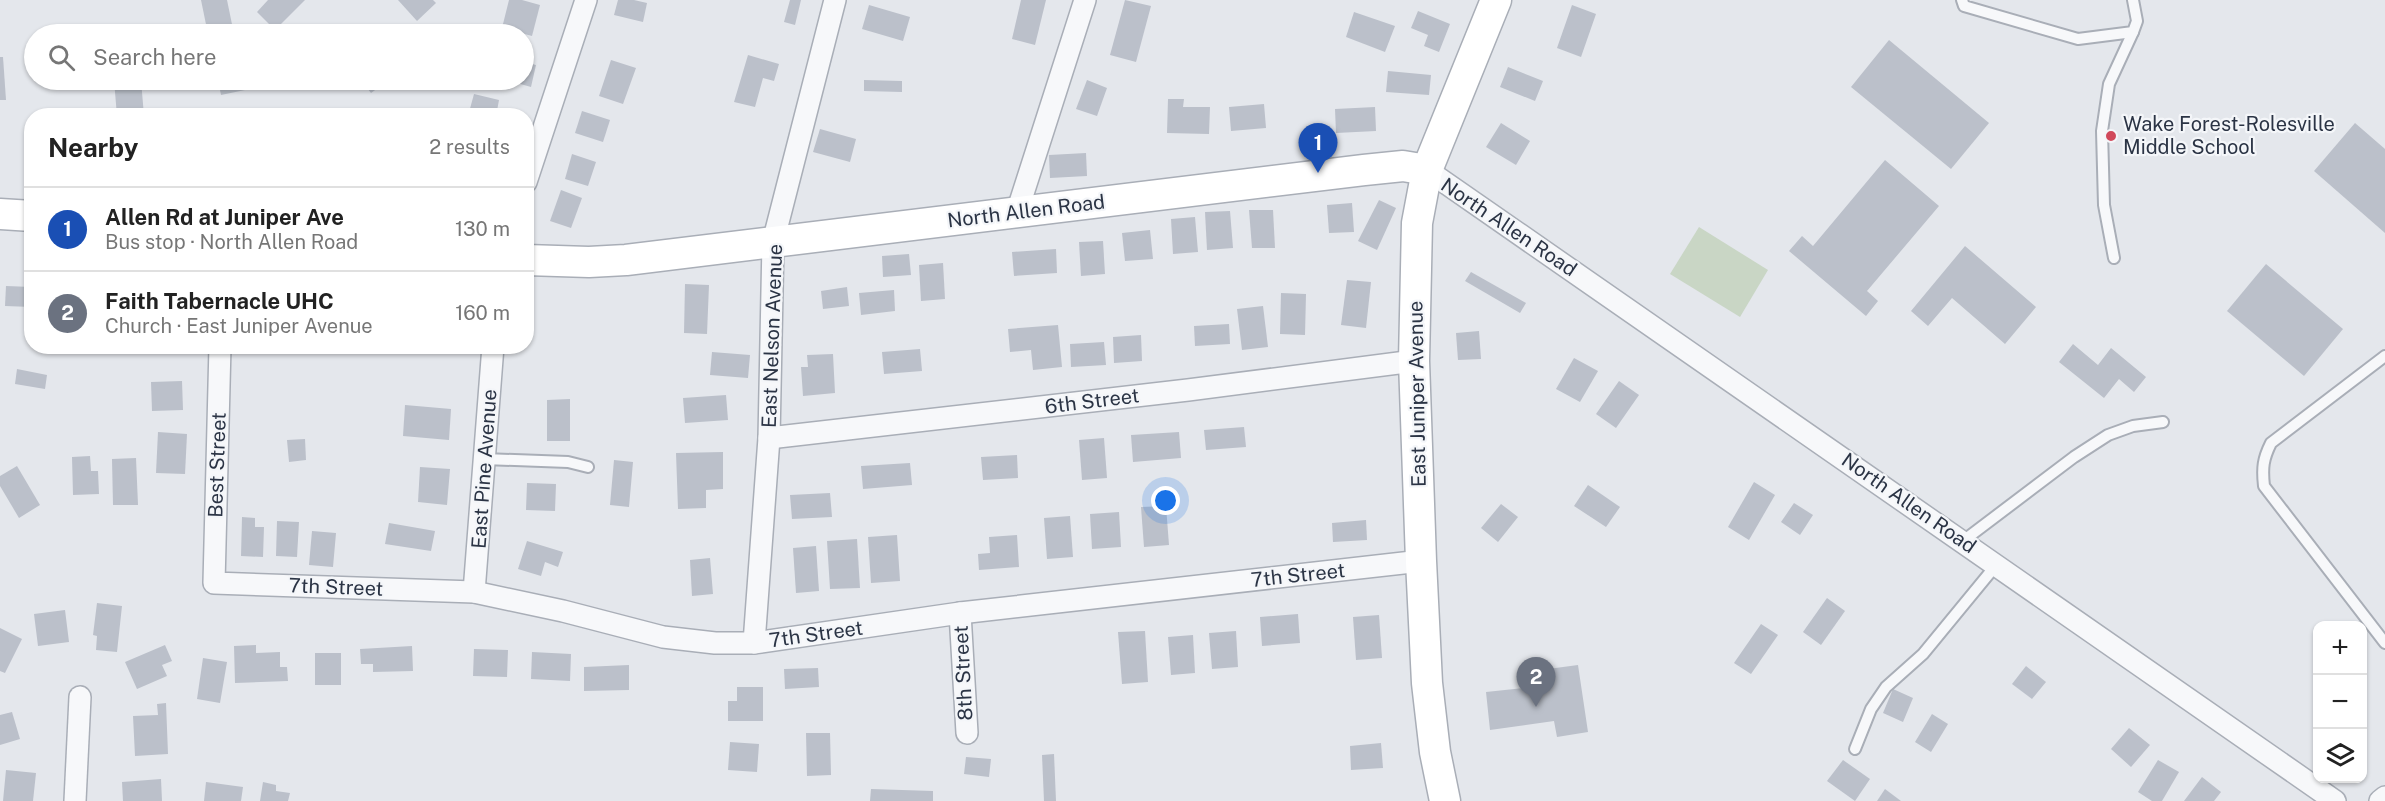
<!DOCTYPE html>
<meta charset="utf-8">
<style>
:root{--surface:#fff;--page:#f6f6f6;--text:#222;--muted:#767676;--line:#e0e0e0;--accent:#d1495b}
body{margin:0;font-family:"Public Sans",sans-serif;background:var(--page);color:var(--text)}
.controls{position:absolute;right:18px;bottom:18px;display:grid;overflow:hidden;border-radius:12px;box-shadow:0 2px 4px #0004}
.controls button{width:54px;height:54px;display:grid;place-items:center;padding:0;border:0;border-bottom:2px solid var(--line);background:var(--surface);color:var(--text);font:30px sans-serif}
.you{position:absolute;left:1166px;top:501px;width:21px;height:21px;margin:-15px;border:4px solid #fff;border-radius:50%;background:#1a73e8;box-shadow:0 0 0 9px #1a73e833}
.badge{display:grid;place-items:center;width:39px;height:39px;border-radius:50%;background:var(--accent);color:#fff;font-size:20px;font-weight:700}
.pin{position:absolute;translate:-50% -50px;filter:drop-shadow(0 2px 3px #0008)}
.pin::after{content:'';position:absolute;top:32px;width:21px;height:18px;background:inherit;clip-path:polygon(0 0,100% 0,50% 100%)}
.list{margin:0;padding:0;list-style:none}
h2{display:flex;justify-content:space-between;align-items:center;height:78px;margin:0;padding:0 24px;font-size:26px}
h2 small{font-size:20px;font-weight:400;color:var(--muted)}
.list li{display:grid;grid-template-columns:39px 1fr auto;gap:18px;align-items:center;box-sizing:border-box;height:84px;padding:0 24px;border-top:2px solid var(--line)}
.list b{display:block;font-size:22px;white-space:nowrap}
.list p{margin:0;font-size:20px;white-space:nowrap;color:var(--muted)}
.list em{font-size:20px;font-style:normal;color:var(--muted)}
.icon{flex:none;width:33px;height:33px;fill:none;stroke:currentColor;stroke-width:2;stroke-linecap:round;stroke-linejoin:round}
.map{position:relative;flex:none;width:2385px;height:801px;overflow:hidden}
.search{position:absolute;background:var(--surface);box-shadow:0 2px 4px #0004;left:24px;top:24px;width:510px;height:66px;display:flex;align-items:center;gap:15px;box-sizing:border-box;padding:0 21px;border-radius:33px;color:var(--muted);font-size:22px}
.panel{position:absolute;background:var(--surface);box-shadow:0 2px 4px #0004;left:24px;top:108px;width:510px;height:246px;border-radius:24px}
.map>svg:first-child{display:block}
</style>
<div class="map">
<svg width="2385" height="801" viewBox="0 0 2385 801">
<rect width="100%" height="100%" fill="#e4e7ec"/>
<polygon fill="#c9d6c5" points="1699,227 1768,270 1740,317 1670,274"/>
<g fill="#bbc0ca">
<polygon points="201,0 227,0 234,34 208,34"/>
<polygon points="268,0 305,0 275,30 257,12"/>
<polygon points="398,0 433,0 436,3 417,21"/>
<polygon points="509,0 522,0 540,5 532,36 502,28"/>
<polygon points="618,0 634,0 647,3 643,22 614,15"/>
<polygon points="790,0 801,0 795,25 784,22"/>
<polygon points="1021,0 1046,0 1035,45 1012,39"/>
<polygon points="1125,0 1151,6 1136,62 1110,55"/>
<polygon points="869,5 910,17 903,41 862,29"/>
<polygon points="1572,5 1596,14 1581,57 1557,48"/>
<polygon points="1418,11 1450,24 1439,52 1424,46 1428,35 1411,28"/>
<polygon points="1354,12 1395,26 1385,52 1346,37"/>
<polygon points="393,25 400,34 380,34"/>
<polygon points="136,27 137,34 110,34 110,29"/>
<polygon points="1889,40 1989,123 1951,169 1851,87"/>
<polygon points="748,55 779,64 774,81 763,78 755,107 734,102"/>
<polygon points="0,57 3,57 6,100 0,100"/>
<polygon points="611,60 636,68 623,104 599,96"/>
<polygon points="524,62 536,65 531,87 506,80 524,80"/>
<polygon points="1508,67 1543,81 1535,101 1500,87"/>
<polygon points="1388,71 1431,75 1429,95 1386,92"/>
<polygon points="114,80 141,80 144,116 117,116"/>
<polygon points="218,80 243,80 245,90 221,95"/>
<polygon points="361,80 389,80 371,93"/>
<polygon points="864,80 902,81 902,92 864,91"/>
<polygon points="1087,80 1107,88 1097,116 1076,109"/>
<polygon points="474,94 499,100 496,116 468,116"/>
<polygon points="1168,99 1184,99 1183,107 1210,107 1209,134 1167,133"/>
<polygon points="1264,104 1266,128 1231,131 1229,107"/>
<polygon points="1375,107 1376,131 1336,133 1335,109"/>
<polygon points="582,111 610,120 603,142 575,133"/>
<polygon points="1501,123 1530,141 1516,165 1486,147"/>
<polygon points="2355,123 2385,149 2385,233 2314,171"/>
<polygon points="820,129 856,139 850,162 813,152"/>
<polygon points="1086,153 1087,176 1050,178 1049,155"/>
<polygon points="572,154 596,162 588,186 565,179"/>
<polygon points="1885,160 1939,206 1867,291 1878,301 1866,316 1789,251 1802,236 1813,246"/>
<polygon points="561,190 582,198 571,228 550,221"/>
<polygon points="1379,200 1396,208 1377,250 1358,241"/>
<polygon points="1352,203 1354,232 1329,233 1327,205"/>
<polygon points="1249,210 1273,210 1275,248 1252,248"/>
<polygon points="1230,211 1233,248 1207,250 1205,212"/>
<polygon points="1195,217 1198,252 1173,254 1171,219"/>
<polygon points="1150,230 1153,259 1125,261 1122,233"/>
<polygon points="1103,241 1105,274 1081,276 1079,242"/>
<polygon points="1965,246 2036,307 2005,344 1952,298 1928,326 1911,311"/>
<polygon points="1056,249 1057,273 1014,276 1012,252"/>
<polygon points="909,254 911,275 883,277 882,256"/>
<polygon points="943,263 945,299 921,301 919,265"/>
<polygon points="2266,264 2343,329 2304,376 2227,311"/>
<polygon points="1471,272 1526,303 1520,313 1465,281"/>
<polygon points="1347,280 1371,282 1366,328 1341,325"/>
<polygon points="685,284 709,285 707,334 684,333"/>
<polygon points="6,286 32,287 32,307 5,306"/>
<polygon points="847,287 849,306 823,309 821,291"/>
<polygon points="894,290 895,311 861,315 859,293"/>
<polygon points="1281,293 1306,294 1305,335 1280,334"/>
<polygon points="1263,306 1268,347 1242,350 1237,309"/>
<polygon points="1229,324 1230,344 1195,346 1194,326"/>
<polygon points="1058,325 1062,367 1033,370 1031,350 1010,352 1008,329"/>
<polygon points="1479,331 1481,359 1458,360 1456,333"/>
<polygon points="1141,335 1142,361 1114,363 1113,337"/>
<polygon points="1104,342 1106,365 1071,367 1070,344"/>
<polygon points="2073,344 2098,365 2111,348 2146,377 2134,392 2119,379 2104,398 2059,362"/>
<polygon points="920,349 922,371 884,374 882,352"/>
<polygon points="712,352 750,355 748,378 710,375"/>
<polygon points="833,354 835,393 803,396 801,367 808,367 807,355"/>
<polygon points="1574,358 1598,371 1580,402 1556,389"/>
<polygon points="17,369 47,375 45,389 15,384"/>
<polygon points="182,381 183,410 152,411 151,382"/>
<polygon points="1619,381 1639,395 1616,428 1596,414"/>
<polygon points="726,395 728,420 685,423 683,398"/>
<polygon points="570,399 570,441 547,441 547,400"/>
<polygon points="405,405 451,409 449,440 403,436"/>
<polygon points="1244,427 1246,447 1206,450 1204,430"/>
<polygon points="158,432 187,434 185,474 156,473"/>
<polygon points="1179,432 1181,458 1133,462 1131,435"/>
<polygon points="1104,438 1107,478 1082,480 1079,440"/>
<polygon points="305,439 306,460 289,462 287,440"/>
<polygon points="723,452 723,489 706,490 706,508 678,509 676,453"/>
<polygon points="1017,455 1018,478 983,480 981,457"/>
<polygon points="90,456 91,471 98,471 99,494 73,495 72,457"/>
<polygon points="136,458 138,505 113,505 112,459"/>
<polygon points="614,460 633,462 629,507 610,505"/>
<polygon points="910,463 912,485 863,489 861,466"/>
<polygon points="17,466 40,505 19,518 0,486 0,476"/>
<polygon points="420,467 450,469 447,505 418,502"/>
<polygon points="1754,482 1775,495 1749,540 1728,527"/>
<polygon points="527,483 556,484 555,511 526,510"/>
<polygon points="1588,485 1620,507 1606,527 1574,506"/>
<polygon points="830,493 832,517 792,519 790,495"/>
<polygon points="1794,503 1813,515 1800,535 1781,522"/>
<polygon points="1501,504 1518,517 1498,542 1481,528"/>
<polygon points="1166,506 1169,545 1144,547 1141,507"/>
<polygon points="1119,512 1121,547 1092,549 1090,514"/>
<polygon points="1070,516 1073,557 1047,559 1044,518"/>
<polygon points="242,517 255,518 255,527 264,527 263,557 241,556"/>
<polygon points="1366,520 1367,540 1333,542 1332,523"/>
<polygon points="277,521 299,522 297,557 276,556"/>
<polygon points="389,523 435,531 431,551 385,544"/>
<polygon points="312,531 336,533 333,567 309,565"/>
<polygon points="897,535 900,581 871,583 868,537"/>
<polygon points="1017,535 1019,567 979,570 978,554 990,553 989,537"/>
<polygon points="857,539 860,588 830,589 827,541"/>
<polygon points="527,541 563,552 558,567 545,562 541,576 518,569"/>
<polygon points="816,546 819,591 796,593 793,548"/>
<polygon points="710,558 713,594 692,596 690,560"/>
<polygon points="1827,598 1845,611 1821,645 1803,632"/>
<polygon points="97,603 122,606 117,652 96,650 97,636 93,635"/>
<polygon points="65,610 69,642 38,646 34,614"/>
<polygon points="1298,614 1300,643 1262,646 1260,617"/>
<polygon points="1379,615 1382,658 1356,660 1353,617"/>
<polygon points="1761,624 1778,635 1751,674 1734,663"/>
<polygon points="0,628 22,639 5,673 0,671"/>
<polygon points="1145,631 1148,682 1122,684 1118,632"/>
<polygon points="1236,631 1238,667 1212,669 1209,633"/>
<polygon points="1193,635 1195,673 1171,675 1168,637"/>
<polygon points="165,645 172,661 162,665 167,676 137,689 125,662"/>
<polygon points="256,645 256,653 280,652 280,667 287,667 288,681 235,683 234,646"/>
<polygon points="412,646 413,671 373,672 373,664 361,664 360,649"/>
<polygon points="474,649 508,650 507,677 473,676"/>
<polygon points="532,652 571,654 570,681 531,679"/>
<rect x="315" y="653" width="26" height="32"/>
<polygon points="203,658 227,662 220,703 197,699"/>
<polygon points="629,665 629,690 584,691 584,667"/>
<polygon points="1578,665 1588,732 1557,737 1554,721 1490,730 1486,692 1550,685 1548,669"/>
<polygon points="2026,666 2046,682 2032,699 2012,684"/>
<polygon points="818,668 819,687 785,689 784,669"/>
<polygon points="737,687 763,687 763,721 728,721 728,701 737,701"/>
<polygon points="1893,689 1913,698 1903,722 1883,713"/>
<polygon points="166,703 168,754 135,756 133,716 158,715 157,704"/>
<polygon points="12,712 20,739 0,745 0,715"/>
<polygon points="1932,714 1948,724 1931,752 1915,742"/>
<polygon points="2129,728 2150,745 2131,767 2111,749"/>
<polygon points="806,733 830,733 831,775 807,776"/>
<polygon points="730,742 759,744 757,772 728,770"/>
<polygon points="1381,743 1383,768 1351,770 1350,746"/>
<polygon points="1054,754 1056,801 1044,801 1042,755"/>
<polygon points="966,757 991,759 989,777 964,774"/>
<polygon points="1843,760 1870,779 1855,801 1827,781"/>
<polygon points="2158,760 2179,772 2162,801 2152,801 2138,792"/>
<polygon points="6,770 36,773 33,801 3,801"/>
<polygon points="2202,777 2221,792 2214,801 2184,801"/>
<polygon points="161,779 162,801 123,801 122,782"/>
<polygon points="206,782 243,787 241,801 204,801"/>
<polygon points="263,782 276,785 276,791 290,793 288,801 260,801"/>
<polygon points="871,789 933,791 933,801 870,801"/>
<polygon points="1885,789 1901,801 1877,801"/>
</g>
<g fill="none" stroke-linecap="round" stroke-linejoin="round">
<defs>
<g id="lane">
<polyline points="1962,0 1964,6 2078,39 2133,32 2137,21 2133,0"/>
<polyline points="2114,258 2104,205 2102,131 2109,84 2133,32"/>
<path d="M2385,356l-114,87c-8,16 -9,25 -7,43l121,157"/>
<polyline points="484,459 568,462 588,467"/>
<polyline points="1963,541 2074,457 2108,435 2133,426 2163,422"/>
<polyline points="1855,749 1871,709 1886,687 1923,654 1997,564"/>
</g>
<g id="street">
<polyline points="1427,170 2335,801"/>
<polyline points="526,182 586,0"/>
<polyline points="1017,212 1085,0"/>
<polyline points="220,346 214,583 474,592 563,611 663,637 715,643 754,643 960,613 1421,561"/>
<polyline points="769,438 1188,390 1414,361"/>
<polyline points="474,592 493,346"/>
<polyline points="960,613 967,733"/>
<polyline points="754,643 769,438 773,242 835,0"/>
<polyline points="75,801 80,697"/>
<polyline points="2380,801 2385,797"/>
</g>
<g id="secondary">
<polyline points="0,214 32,216"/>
<polyline points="526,260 589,262 626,260 1364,170 1403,166 1427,170"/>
<polyline points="1445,801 1435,752 1427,683 1421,561 1414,361 1417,223 1427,170 1496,0"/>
</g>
</defs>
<use href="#lane" stroke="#a9aeb7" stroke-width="14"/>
<use href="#street" stroke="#a9aeb7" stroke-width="24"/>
<use href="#secondary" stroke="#a9aeb7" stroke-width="33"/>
<use href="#lane" stroke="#f7f8fa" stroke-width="10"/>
<use href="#street" stroke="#f7f8fa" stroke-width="21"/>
<use href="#secondary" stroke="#fff" stroke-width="30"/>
</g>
<circle fill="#d1495b" stroke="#f4f6f9" stroke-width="2" cx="2111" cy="136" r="6"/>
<g text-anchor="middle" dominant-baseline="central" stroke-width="4.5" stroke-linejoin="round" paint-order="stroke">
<g font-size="20" fill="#2b3445" stroke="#f4f6f9" text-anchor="start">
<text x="2123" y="124">Wake Forest-Rolesville<tspan x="2123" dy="23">Middle School</tspan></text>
</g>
<g font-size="20" fill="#2b3445" stroke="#f4f6f9">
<text transform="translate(1026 211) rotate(-7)">North Allen Road</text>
<text transform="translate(1509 227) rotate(34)">North Allen Road</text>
<text transform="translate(772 336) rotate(-88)">East Nelson Avenue</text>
<text transform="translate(1417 394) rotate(-91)">East Juniper Avenue</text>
<text transform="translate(1092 401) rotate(-7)">6th Street</text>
<text transform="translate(217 465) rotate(-88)">Best Street</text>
<text transform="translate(484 469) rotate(-86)">East Pine Avenue</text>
<text transform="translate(1909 503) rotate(35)">North Allen Road</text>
<text transform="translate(1298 575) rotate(-6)">7th Street</text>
<text transform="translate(336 587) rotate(2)">7th Street</text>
<text transform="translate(816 634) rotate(-8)">7th Street</text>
<text transform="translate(963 673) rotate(-93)">8th Street</text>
</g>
</g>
</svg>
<div class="controls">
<button>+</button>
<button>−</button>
<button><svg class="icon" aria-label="layers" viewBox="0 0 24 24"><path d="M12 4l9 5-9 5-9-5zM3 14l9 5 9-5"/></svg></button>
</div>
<div class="you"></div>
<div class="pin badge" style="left:1318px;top:173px;background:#1a4fb4">1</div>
<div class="pin badge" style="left:1536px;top:707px;background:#6b7280">2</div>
<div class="search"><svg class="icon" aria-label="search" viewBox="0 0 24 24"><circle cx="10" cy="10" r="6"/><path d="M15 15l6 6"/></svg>Search here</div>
<section class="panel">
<h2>Nearby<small>2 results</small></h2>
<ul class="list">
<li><span class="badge" style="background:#1a4fb4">1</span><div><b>Allen Rd at Juniper Ave</b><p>Bus stop · North Allen Road</p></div><em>130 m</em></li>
<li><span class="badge" style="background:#6b7280">2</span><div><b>Faith Tabernacle UHC</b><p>Church · East Juniper Avenue</p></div><em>160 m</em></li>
</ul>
</section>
</div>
